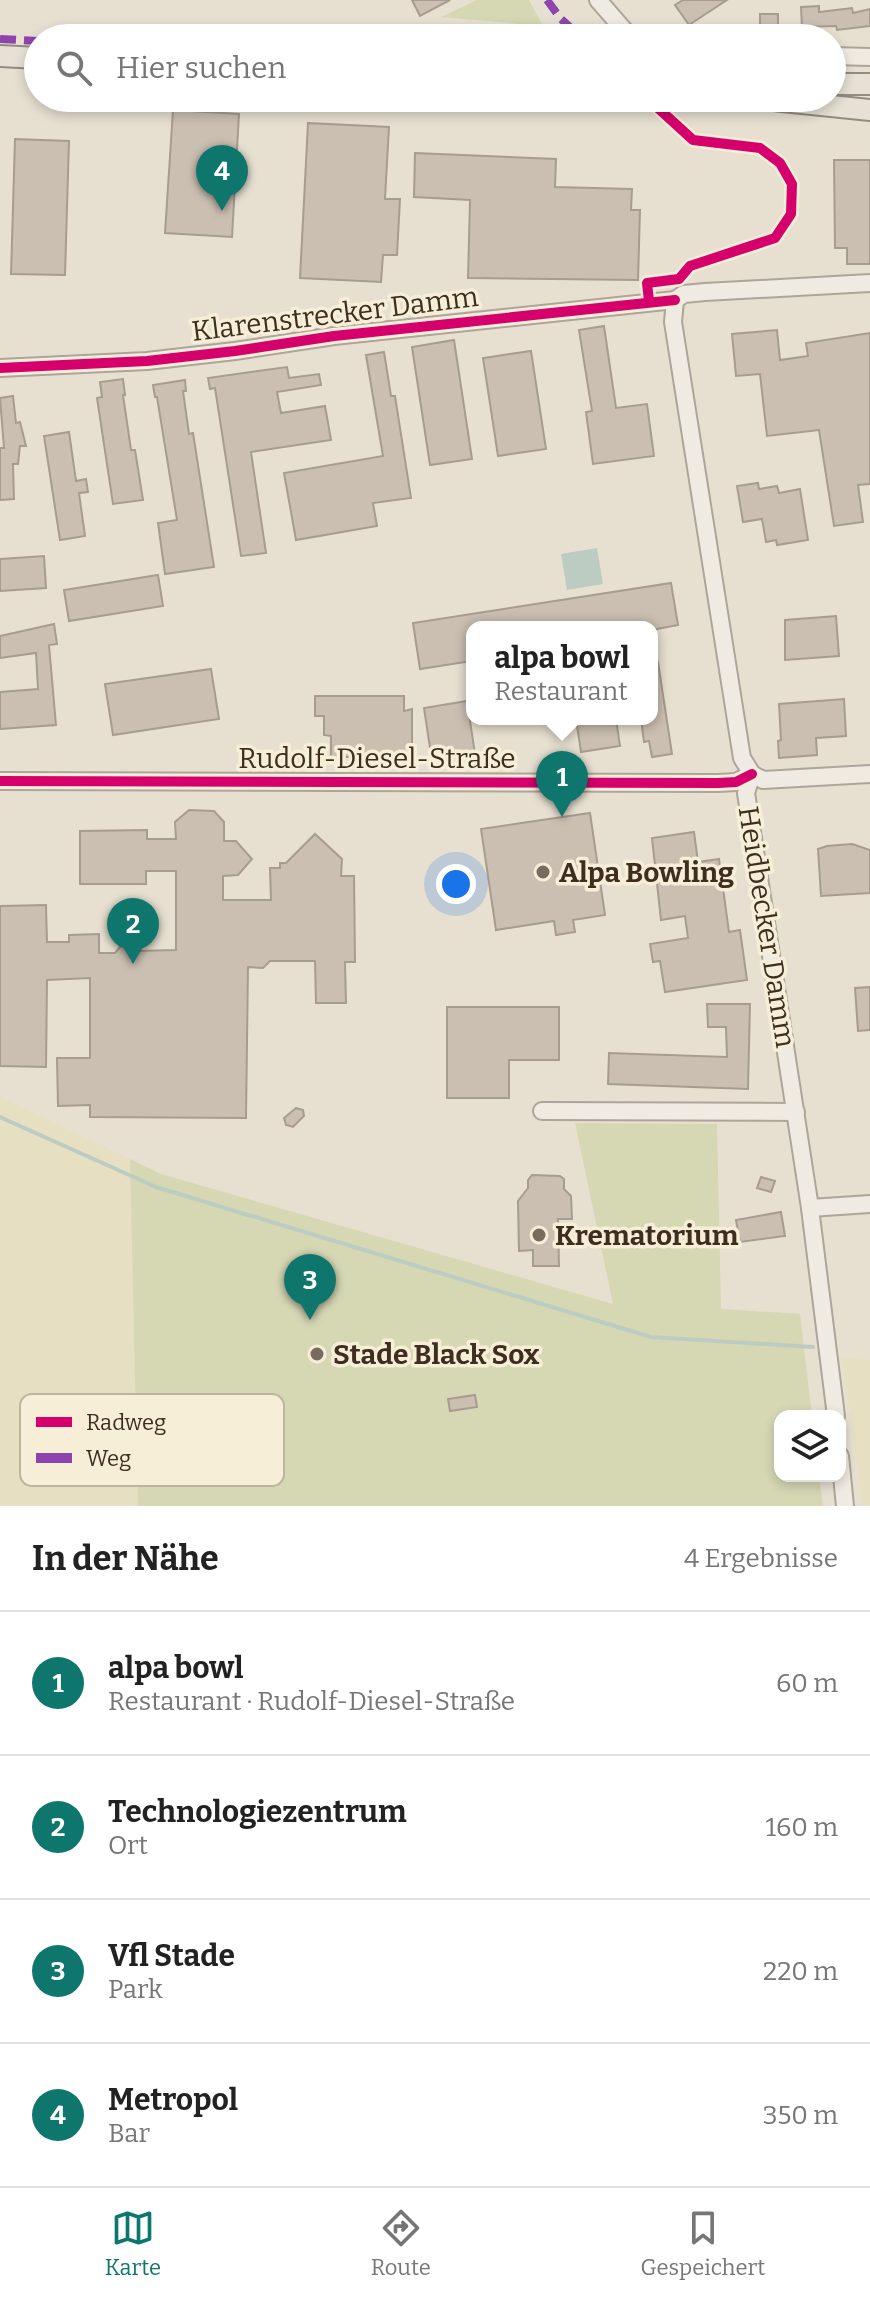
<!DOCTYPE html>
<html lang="de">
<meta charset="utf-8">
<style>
:root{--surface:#fff;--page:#f2f2f2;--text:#222;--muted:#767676;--line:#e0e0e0;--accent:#0f766e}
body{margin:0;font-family:Bitter,serif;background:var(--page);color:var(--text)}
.controls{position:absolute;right:24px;bottom:24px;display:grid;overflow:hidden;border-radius:16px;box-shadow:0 4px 12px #0003}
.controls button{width:72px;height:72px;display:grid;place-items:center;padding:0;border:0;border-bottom:2px solid var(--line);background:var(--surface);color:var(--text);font:40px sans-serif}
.you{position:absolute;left:456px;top:884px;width:28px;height:28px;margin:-20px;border:6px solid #fff;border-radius:50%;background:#1a73e8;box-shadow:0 0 0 12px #1a73e833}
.badge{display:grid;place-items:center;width:52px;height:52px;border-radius:50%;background:var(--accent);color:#fff;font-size:26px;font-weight:700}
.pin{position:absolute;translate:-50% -66px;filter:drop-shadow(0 2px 4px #0008)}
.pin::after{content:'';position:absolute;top:42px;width:28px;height:24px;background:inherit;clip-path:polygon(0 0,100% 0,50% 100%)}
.popup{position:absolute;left:466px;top:621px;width:192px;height:104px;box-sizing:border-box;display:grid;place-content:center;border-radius:16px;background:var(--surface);filter:drop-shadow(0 2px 6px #0005);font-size:26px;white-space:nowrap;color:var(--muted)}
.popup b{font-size:30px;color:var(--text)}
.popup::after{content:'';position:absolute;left:50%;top:100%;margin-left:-16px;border:16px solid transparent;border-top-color:var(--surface)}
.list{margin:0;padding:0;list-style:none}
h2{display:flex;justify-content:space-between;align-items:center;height:104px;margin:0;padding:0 32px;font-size:34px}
h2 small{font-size:26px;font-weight:400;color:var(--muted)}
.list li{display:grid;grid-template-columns:52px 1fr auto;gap:24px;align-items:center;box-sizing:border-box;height:144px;padding:0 32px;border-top:2px solid var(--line)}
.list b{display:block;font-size:30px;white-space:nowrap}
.list p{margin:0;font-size:26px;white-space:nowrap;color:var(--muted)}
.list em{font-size:26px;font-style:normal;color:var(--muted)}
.icon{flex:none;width:44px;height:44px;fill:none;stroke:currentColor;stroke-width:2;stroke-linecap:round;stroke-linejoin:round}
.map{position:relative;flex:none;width:870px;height:1506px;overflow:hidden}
.search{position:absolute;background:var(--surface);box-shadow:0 4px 12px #0003;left:24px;right:24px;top:24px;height:88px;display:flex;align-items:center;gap:20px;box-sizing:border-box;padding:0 28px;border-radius:44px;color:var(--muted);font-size:30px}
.sheet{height:680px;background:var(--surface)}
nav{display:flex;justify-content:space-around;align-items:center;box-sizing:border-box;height:112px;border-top:2px solid var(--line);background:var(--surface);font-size:22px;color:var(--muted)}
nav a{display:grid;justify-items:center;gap:4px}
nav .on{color:var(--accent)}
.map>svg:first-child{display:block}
</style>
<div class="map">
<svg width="870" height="1506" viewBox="0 0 870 1506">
<rect width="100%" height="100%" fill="#e7e0d1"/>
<g fill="#e6dfc2">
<polygon points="0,1096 130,1159 138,1506 0,1506"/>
<polygon points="842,1358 870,1360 870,1506 863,1506"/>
</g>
<g fill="#d6d7b3">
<polygon points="477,0 529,0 543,26 441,17"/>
<polygon points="575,1123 717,1124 721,1309 800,1314 812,1416 780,1416 780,1476 819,1476 823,1506 138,1506 130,1159 161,1174 613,1304"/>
</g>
<polygon fill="#bcccc2" points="597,548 603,584 567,590 561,554"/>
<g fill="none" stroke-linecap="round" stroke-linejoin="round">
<polyline stroke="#bcccc2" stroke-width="4" points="0,1117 156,1187 651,1337 813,1347"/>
</g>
<g fill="#cbbfb2" stroke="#a89c90" stroke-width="2">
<polygon points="412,0 450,0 420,16"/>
<polygon points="683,0 727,0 689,25 675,5"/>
<polygon points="819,6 819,12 852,8 853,13 870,9 870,26 837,30 836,26 802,27 801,7"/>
<rect x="760" y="14" width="18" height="11"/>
<polygon points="173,110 239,114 232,237 165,233"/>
<polygon points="308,123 389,127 385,199 400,199 397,255 383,255 381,282 300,278"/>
<polygon points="15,139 69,141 65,275 11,274"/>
<polygon points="415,153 556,159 555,187 632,189 631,210 640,210 638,280 468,278 470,200 414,197"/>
<polygon points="834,160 870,160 870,264 847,264 847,248 835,248"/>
<polygon points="604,326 616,408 647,404 654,456 593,464 586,412 592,411 579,330"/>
<polygon points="777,330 780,360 808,356 806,343 870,333 870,484 858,485 863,522 834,526 819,430 767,436 760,374 736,376 732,334"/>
<polygon points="454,340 472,459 430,465 412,347"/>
<polygon points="531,351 546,449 498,456 483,358"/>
<polygon points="384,352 391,396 395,396 411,498 373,503 377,526 296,540 284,473 383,456 366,355"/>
<polygon points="287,367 289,378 319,374 321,385 277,392 281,413 325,406 331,440 251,452 266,553 241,556 215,388 210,389 208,378"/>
<polygon points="123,379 125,395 123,395 131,450 135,450 143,500 113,504 97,398 102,397 100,382"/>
<polygon points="185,380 186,391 183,391 189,434 193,433 214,567 165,574 158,523 177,520 157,397 155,397 153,385"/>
<polygon points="13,396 16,423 20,422 26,446 20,446 18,464 13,464 14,499 0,500 0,448 4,448 0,398"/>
<polygon points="69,432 76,481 86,479 88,492 79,493 85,536 60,540 44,436"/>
<polygon points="758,483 759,489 777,486 779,493 800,489 808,540 777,545 776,540 766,542 762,519 743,522 737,486"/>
<polygon points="44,556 46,588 0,591 0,559"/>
<polygon points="158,575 163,606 69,621 64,590"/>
<polygon points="671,583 678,625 652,630 652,627 472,627 472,661 420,669 413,623"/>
<polygon points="836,616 839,656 785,660 785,620"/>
<polygon points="54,624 57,644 49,645 56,725 0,729 0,692 38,689 36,653 0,658 0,636"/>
<polygon points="652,662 658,662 672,754 652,757 649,741 644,742 641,719 652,719"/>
<polygon points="211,669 219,719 113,735 105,684"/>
<polygon points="315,696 404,696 404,711 412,709 412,757 331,757 331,736 324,735 324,716 315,716"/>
<polygon points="844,699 846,736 816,738 817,755 779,758 778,741 781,740 779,704"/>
<polygon points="467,701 475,754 432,761 424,708"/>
<polygon points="576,719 616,719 620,746 581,752"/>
<polygon points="189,810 214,811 224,822 224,841 236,841 252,859 238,875 223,876 223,900 271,900 270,868 280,868 280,863 286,863 315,834 342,859 341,876 354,876 355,962 345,962 346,1003 316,1003 315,961 270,961 263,968 248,967 246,1118 90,1117 90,1105 58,1106 57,1058 90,1058 90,978 47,980 46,1067 0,1066 0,906 46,905 47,942 69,942 69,935 99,934 99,953 115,953 125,941 134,951 176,950 176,871 146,871 146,884 80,884 80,831 147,830 147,839 176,839 175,822"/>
<polygon points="590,813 605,915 573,920 575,932 556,935 554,921 496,930 481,829"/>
<polygon points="694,832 698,862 719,859 729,932 740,930 747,980 665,992 660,961 653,962 650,944 688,938 685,916 661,920 652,838"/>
<polygon points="852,844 870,850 870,893 821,896 818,849 827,846"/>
<polygon points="870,987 870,1030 858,1031 855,988"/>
<polygon points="707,1004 750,1004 748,1089 608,1084 609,1053 727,1057 726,1027 708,1027"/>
<polygon points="447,1007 559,1007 559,1060 509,1060 509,1098 447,1098"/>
<polygon points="296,1108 303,1110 304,1116 293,1127 286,1125 284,1118"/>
<polygon points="532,1175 560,1176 564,1179 564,1189 571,1196 572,1219 558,1219 559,1266 533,1266 533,1250 519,1251 518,1201 528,1188 528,1180"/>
<polygon points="761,1177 775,1181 771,1192 757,1188"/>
<polygon points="781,1212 785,1236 740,1242 736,1220"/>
<polygon points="475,1395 477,1407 450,1411 448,1399"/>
</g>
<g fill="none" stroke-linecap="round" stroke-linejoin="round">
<defs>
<g id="minor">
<polyline points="598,0 631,38"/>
<polyline points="832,56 870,57"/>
<polyline points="675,300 673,322 742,758 752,774 763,780 870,774"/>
<polyline points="0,368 147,361 235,351 334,336 675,300 684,294 705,292 870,283"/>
<polyline points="752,774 746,793 810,1208 836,1416"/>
<polyline points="0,781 718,783 736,782 752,774"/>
<polyline points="542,1111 796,1112"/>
<polyline points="810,1208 870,1204"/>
<polyline points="840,1456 845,1506"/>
</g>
<g id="major">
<polyline points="0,56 38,58"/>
<polyline points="832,84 870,84"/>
<polyline points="753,98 870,110"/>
</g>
</defs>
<use href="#minor" stroke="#ada599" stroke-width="20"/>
<use href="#major" stroke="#928b80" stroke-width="24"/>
<use href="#minor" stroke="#efebe3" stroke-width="16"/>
<use href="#major" stroke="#e6e1d4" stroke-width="20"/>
<g stroke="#8e44ad" stroke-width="8" stroke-dasharray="16 8" stroke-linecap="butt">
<polyline points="547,0 561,19 582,38"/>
<polyline points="0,39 38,41"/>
</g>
<defs>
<g id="cycleway">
<polyline points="647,98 693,140 760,148 780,163 792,184 791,214 775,238 690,266 679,279 647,283 649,301"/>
<polyline points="0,368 147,361 235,351 334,336 675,300"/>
<polyline points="0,781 718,783 736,782 752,774"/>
</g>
</defs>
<use href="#cycleway" stroke="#f7eed8" stroke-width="15"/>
<use href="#cycleway" stroke="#d6006c" stroke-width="10"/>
</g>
<g fill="#786c5e" stroke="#f7eed8" stroke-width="3">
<circle cx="543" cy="872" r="8"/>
<circle cx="539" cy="1235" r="8"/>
<circle cx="317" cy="1354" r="8"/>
</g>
<g text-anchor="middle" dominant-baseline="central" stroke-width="7" stroke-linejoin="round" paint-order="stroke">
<g font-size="28" fill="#3d2e20" stroke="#f7eed8">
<text transform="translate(335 314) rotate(-7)">Klarenstrecker Damm</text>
<text x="377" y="758">Rudolf-Diesel-Straße</text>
<text transform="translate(767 927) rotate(81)">Heidbecker Damm</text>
</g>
<g font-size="28" font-weight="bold" fill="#3d2e20" stroke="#f7eed8" text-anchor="start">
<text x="559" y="872">Alpa Bowling</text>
<text x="555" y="1235">Krematorium</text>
<text x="333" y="1354">Stade Black Sox</text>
</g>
</g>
<rect x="20" y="1394" width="264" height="92" rx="12" fill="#f7eed8" stroke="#bfb4a1" stroke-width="2"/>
<rect x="36" y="1417" width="36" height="10" fill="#d6006c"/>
<rect x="36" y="1453" width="36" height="10" fill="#8e44ad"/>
<g font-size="22" fill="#3d2e20">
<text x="86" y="1430">Radweg</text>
<text x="86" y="1466">Weg</text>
</g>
</svg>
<div class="controls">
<button><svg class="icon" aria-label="layers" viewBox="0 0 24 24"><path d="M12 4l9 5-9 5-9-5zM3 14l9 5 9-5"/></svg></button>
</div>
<div class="you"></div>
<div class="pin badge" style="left:562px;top:817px">1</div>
<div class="popup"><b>alpa bowl</b>Restaurant</div>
<div class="pin badge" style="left:133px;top:964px">2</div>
<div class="pin badge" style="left:310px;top:1320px">3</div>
<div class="pin badge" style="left:222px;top:211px">4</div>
<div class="search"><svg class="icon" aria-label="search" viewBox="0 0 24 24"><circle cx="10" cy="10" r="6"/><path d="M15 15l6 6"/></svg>Hier suchen</div>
</div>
<section class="sheet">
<h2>In der Nähe<small>4 Ergebnisse</small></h2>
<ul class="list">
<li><span class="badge">1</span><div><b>alpa bowl</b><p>Restaurant · Rudolf-Diesel-Straße</p></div><em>60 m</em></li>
<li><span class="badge">2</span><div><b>Technologiezentrum</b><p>Ort</p></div><em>160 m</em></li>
<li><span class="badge">3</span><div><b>Vfl Stade</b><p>Park</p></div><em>220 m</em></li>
<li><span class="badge">4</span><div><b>Metropol</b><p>Bar</p></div><em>350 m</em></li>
</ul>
</section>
<nav>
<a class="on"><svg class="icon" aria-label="map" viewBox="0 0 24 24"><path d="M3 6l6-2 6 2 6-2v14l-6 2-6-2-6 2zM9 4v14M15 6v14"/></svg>Karte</a>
<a><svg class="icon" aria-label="directions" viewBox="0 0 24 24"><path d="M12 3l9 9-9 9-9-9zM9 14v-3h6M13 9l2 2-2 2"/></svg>Route</a>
<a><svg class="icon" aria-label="saved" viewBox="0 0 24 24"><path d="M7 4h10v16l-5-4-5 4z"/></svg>Gespeichert</a>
</nav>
